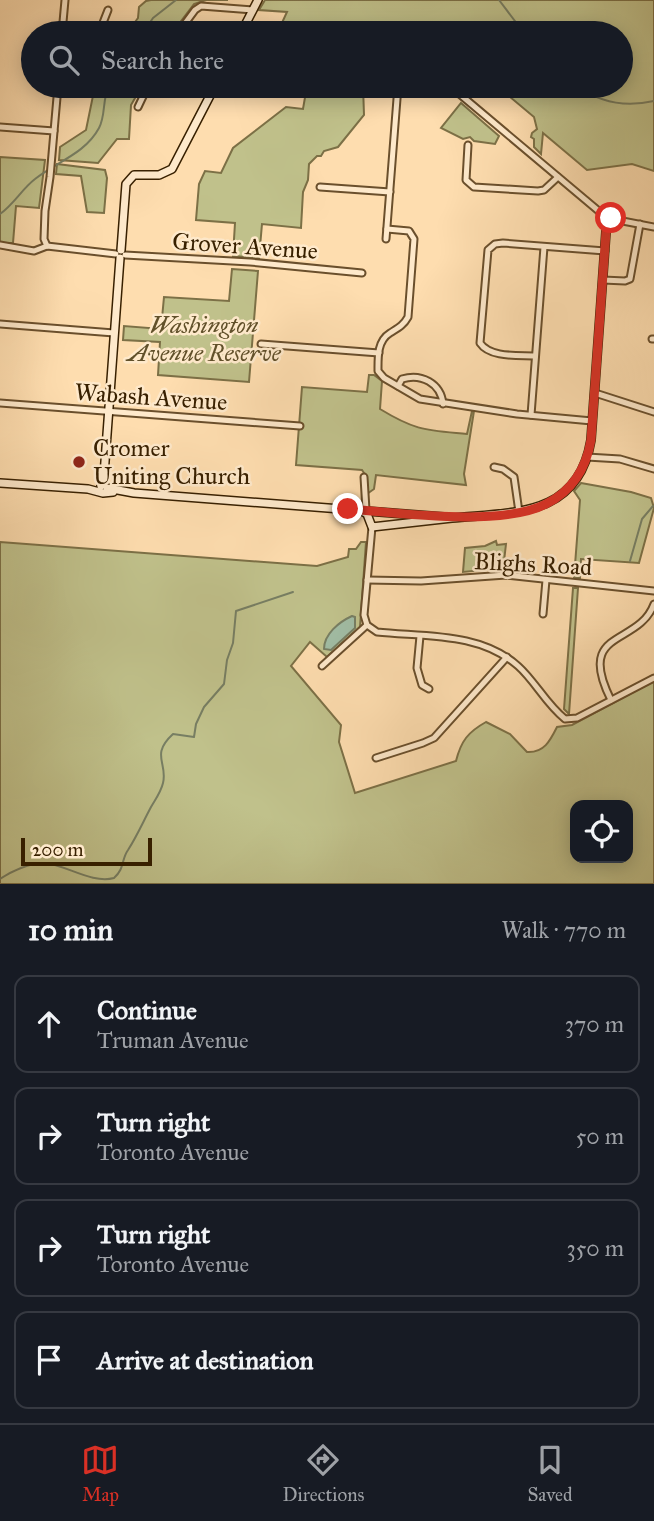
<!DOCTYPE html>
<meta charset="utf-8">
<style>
:root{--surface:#171b24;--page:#20242c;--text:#f1f3f6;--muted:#9ea1a6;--line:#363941;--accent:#d93025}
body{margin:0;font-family:"IM FELL Great Primer",serif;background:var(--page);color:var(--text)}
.controls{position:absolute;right:21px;bottom:21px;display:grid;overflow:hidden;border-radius:14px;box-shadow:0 4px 18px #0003}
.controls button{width:63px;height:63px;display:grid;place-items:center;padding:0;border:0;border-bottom:2px solid var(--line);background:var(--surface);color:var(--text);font:35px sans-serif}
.scale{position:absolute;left:21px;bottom:18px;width:131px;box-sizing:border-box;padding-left:7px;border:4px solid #382000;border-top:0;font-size:19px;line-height:24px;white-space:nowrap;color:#382000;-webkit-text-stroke:5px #fee9cb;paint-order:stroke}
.stop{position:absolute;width:21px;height:21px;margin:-16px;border:5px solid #d93025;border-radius:50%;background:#fff}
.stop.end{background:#d93025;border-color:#fff;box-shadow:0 2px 7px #0008}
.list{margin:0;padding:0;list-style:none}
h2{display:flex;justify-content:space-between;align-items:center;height:91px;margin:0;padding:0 28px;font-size:30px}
h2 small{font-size:23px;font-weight:400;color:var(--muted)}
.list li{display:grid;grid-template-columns:46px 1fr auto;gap:21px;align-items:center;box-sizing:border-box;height:98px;margin:0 14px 14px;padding:0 14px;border:2px solid var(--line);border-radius:14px}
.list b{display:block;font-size:26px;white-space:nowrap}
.list p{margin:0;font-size:23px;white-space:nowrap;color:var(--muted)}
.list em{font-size:23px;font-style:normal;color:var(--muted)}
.icon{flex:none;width:38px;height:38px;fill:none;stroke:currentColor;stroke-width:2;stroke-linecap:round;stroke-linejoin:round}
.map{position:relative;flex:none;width:654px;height:884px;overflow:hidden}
.search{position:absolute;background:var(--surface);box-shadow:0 4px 18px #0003;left:21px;right:21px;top:21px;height:77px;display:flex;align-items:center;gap:18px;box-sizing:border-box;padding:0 24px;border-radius:38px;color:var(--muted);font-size:26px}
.sheet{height:539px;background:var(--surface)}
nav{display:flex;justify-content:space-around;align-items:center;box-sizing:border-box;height:98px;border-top:2px solid var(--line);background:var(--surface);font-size:19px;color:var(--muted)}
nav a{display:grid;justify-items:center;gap:4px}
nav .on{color:var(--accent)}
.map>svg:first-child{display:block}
</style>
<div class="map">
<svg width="654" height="884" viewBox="0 0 654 884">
<rect width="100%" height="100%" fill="#feddaf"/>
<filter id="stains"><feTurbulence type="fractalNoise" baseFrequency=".00286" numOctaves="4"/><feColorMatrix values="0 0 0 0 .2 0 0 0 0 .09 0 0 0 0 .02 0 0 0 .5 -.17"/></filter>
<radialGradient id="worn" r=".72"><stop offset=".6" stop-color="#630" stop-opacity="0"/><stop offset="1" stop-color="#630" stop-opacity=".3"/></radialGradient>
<g fill="#c0c18b" stroke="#7c7046" stroke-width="2" fill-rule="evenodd">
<polygon points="151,0 228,0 206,0 194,4 172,33 127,33 138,18 139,7 146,1"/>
<polygon points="265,0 654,0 654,171 632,164 587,170 543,133 541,154 534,147 534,139 531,137 532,133 537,129 534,117 497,86 621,86 621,33 293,33 281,25 287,12 259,10"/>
<polygon points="95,86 142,86 131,105 129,139 117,139 98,163 59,160 60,147 86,130"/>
<polygon points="307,86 363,86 364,115 338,147 324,151 321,156 317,156 309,164 308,180 303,192 301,228 262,224 259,258 233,256 235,223 196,220 199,184 205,171 221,173 233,148 286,107 303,109"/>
<polygon points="461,103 499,136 495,144 474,141 470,137 463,139 441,128"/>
<polygon points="0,157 45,160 39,208 16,206 13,243 0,243"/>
<polygon points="57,164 105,170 107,178 104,213 87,212 81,176 56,174"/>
<polygon points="232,269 258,271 249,382 158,375 160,342 123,340 124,326 161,329 164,297 229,301"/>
<path d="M369,375h5l8,6 -2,28c36,22 46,21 87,25l5,-23h2l-10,63 2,11 -90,-10 -2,14 -7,5 -1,-18 -4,-6 -66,-5 6,-78 65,5z"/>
<polygon points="581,483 631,492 651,498 654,508 639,563 581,559 580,578 574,578 580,500 574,491"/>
<polygon points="496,541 497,545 506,544 503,570 494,569 463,572 465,548 485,546"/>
<path d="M0,542l317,24 31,-9 1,-8h7l5,-7h5l-6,85 -33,30 -17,-15 -19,24 50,59 -2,17 16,51 101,-32c5,-20 12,-29 30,-39l24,12 17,18c17,1 23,-11 30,-25l15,-2 82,-44v203h-654zM575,805h53v53h-53z"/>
<polygon points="573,588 578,588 569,714 564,709"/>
</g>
<path fill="#a1bda5" stroke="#777e63" stroke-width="2" d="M352,616l3,1v11l-24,22 -7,-1c0,-15 15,-27 28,-33z"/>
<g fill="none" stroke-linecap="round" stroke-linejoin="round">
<g stroke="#777e63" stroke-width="2">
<polyline points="499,0 524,33"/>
<polyline points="143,33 153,18 176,0"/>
<path d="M578,86c22,17 49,21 76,15"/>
<path d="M0,214c14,-10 22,-25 35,-35 21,-17 50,-25 64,-51 7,-13 3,-29 10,-42"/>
<polyline points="630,561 642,519 653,506"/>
<path d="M0,879c10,-7 31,-17 45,-16 21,2 47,21 69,15 11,-10 7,-18 14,-28 9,-14 15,-28 23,-43 4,-7 10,-15 12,-24 5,-20 -13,-28 10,-49l21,3 2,-13 8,-17 20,-23 3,-24 6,-17 3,-32 57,-19"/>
</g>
<defs>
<g id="street">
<polyline points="243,29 284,32"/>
<polyline points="62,33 65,0"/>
<polyline points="99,33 108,10"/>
<polyline points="178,33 195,10 201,6 253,10"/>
<polyline points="231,86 273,88"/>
<polyline points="450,86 607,218 654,227"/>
<polyline points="138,107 148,86"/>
<polyline points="0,127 54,131"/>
<polyline points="468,145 466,180 474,187 538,191 544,190 558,177"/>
<polyline points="320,187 390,192"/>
<path d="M387,229l22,2 5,8 -6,78c-5,9 -10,11 -18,16 -13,8 -12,25 -12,38l6,7 36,21 97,15 75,7"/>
<polyline points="386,239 398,86"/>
<polyline points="0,245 34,251 47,246 116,254"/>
<polyline points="47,246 44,239 45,211 50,177 58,86"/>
<polyline points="125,255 250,262 362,273"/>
<polyline points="603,280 625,281 630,279 640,224"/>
<polyline points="0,324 114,333"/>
<polyline points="652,339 654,339"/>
<polyline points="261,344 379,353"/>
<path d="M535,356c-16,-1 -45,2 -55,-13l8,-93 7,-6 8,-1 102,8"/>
<path d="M398,386l4,-7c19,-6 39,4 41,25"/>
<polyline points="595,393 654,412"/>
<polyline points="0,403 300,426"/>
<polyline points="531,415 544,247"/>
<polyline points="587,457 620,459 654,469"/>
<polyline points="494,467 503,469 514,477 519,512"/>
<polyline points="364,477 366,510"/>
<path d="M372,527l-8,88 3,10 10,7c48,5 103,0 141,34 17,15 28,38 47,53l12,-1 77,-40"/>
<polyline points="367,580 421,581 506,575 654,591"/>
<polyline points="543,614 546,580"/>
<polyline points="420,636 417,668 422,685 429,689"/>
<polyline points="322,666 367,625"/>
<path d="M611,700c-36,-72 27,-53 43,-96"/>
<polyline points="376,758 423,743 434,738 507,657"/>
</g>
<g id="secondary">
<polyline points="241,33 258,0"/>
<polyline points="121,250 126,184 134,175 159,175 172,169 215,86"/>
<polyline points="0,483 88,489 103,493 113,492"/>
<polyline points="101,486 104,475 120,258"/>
<polyline points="107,488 134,493 444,517"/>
<path d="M360,510l7,4 5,13c27,-3 53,-6 80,-9 61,-6 126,0 139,-78l16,-222"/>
</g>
</defs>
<use href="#street" stroke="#6a4f2c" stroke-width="9"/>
<use href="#secondary" stroke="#382000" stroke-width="10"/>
<use href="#street" stroke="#fee9cb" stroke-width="5"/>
<use href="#secondary" stroke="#fee9cb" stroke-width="7"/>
</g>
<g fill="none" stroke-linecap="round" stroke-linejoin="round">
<path stroke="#d93025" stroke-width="9" d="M348,509c50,4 154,18 198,-5 26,-13 40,-35 45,-64l16,-222h4"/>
</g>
<circle fill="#8f2418" stroke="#fee9cb" stroke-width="2.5" cx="79" cy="462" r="7"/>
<g text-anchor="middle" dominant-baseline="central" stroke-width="5" stroke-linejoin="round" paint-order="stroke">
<g font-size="24" fill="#382000" stroke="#fee9cb">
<text transform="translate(245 246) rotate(4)">Grover Avenue</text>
<text transform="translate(151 397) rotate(4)">Wabash Avenue</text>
<text transform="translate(533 564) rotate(3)">Blighs Road</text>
</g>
<g font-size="24" font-style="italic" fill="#61502a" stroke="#fee9cb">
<text x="204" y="325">Washington<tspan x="204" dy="28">Avenue Reserve</tspan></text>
</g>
<g font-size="24" fill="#382000" stroke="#fee9cb" text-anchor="start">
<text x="93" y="448">Cromer<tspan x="93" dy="28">Uniting Church</tspan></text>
</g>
</g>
<rect width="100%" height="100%" filter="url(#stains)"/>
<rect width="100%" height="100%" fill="url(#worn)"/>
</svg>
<div class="controls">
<button><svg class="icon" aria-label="locate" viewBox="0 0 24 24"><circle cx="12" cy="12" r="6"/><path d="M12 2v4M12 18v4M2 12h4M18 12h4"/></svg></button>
</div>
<div class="scale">200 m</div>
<div class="stop" style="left:611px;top:218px"></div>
<div class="stop end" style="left:348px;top:509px"></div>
<div class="search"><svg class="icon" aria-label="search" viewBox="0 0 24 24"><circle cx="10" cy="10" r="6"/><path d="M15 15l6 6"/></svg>Search here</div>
</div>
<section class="sheet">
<h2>10 min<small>Walk · 770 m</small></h2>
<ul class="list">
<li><svg class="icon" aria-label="ahead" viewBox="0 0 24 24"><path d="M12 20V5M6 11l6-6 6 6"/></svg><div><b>Continue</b><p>Truman Avenue</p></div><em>370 m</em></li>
<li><svg class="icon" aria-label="right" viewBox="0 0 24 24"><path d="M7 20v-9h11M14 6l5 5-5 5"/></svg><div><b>Turn right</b><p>Toronto Avenue</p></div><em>50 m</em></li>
<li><svg class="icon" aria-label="right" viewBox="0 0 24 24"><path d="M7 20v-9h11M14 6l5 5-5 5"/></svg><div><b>Turn right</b><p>Toronto Avenue</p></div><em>350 m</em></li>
<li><svg class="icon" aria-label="arrive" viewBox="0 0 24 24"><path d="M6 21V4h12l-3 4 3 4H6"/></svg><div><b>Arrive at destination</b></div></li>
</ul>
</section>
<nav>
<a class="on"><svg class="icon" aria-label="map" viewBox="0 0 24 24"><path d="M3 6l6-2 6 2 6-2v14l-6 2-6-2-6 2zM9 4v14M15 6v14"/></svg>Map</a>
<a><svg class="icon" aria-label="directions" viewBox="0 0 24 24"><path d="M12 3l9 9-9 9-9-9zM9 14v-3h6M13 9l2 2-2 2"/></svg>Directions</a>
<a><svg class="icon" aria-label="saved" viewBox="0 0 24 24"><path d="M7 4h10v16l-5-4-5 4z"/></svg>Saved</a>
</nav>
